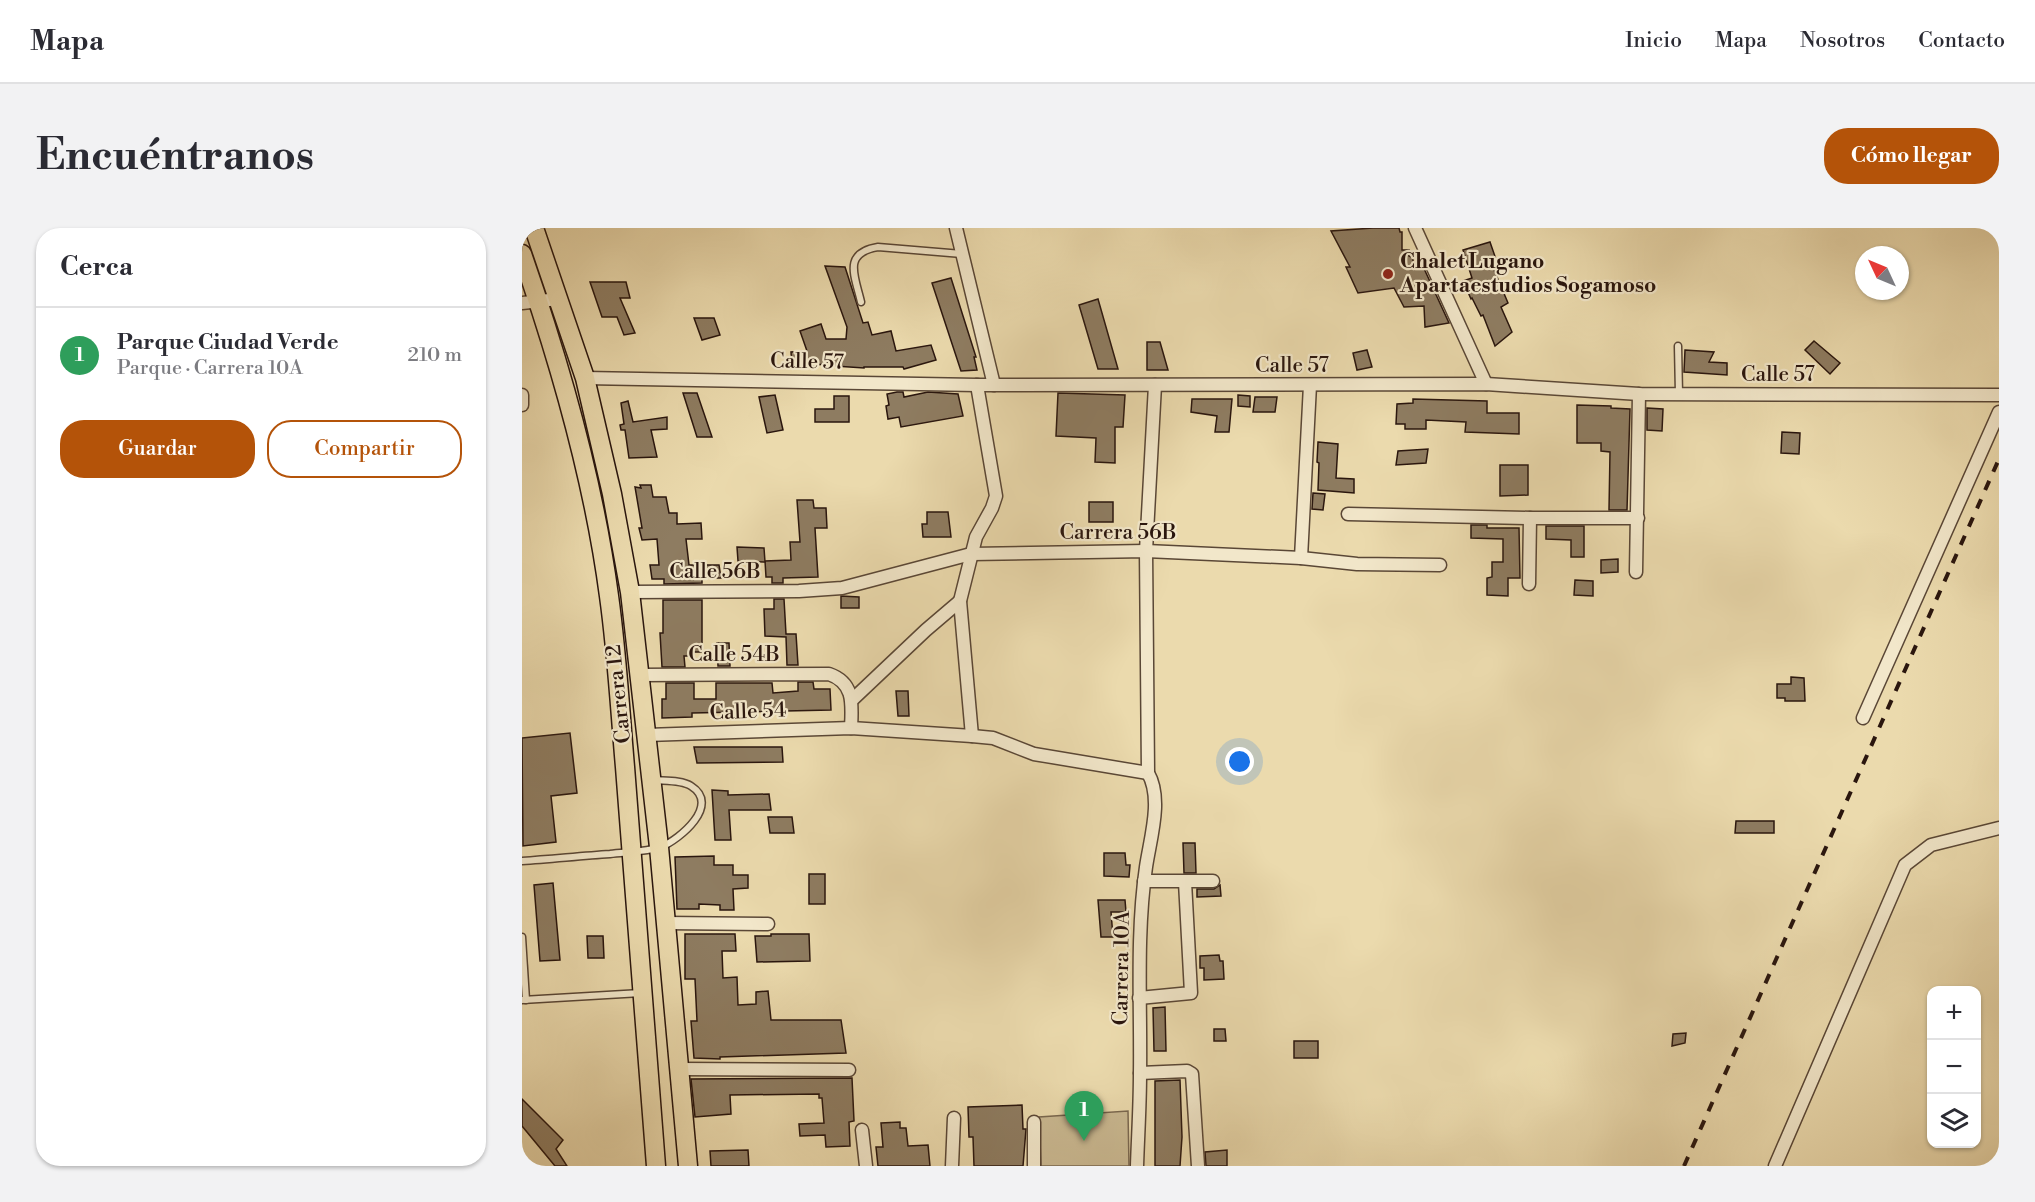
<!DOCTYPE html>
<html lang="es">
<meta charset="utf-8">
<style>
:root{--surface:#fff;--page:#f2f2f3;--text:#2b2b33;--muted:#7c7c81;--line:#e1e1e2;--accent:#b45309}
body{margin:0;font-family:"Libre Bodoni",serif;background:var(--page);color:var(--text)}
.controls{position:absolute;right:18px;bottom:18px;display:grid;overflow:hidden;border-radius:12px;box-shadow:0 2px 4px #0004}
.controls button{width:54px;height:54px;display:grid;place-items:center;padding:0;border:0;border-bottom:2px solid var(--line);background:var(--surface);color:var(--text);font:30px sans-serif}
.compass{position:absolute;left:1333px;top:18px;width:54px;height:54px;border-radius:50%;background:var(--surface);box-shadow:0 2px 4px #0004;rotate:314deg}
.you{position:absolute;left:718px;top:534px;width:21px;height:21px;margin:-15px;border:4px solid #fff;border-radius:50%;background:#1a73e8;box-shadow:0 0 0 9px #1a73e833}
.badge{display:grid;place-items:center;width:39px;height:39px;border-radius:50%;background:var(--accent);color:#fff;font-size:20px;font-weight:700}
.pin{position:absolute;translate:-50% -50px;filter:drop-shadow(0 2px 3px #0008)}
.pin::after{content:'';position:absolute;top:32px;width:21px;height:18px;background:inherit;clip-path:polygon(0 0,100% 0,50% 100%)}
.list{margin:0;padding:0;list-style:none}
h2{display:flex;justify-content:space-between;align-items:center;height:78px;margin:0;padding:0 24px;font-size:26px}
h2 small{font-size:20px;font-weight:400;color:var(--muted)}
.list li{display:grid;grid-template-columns:39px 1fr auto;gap:18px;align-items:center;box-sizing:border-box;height:96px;padding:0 24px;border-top:2px solid var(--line)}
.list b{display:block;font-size:22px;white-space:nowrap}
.list p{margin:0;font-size:20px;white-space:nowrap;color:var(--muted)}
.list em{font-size:20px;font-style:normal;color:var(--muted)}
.actions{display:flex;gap:12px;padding:18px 24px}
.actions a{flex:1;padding:14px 0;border:2px solid var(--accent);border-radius:24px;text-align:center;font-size:21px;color:var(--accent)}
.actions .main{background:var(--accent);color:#fff}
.icon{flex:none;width:33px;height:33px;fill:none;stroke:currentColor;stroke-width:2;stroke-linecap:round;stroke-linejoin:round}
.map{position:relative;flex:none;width:1477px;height:938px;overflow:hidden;border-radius:24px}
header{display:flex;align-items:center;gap:36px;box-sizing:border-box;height:84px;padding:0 30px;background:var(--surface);border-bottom:2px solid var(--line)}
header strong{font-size:28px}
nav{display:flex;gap:33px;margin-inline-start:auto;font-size:21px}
.intro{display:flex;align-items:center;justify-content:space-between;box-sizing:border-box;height:144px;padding:0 36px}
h1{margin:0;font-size:42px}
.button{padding:15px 27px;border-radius:24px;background:var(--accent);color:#fff;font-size:21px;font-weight:700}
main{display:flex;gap:36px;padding:0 36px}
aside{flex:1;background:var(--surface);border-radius:24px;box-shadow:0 2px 4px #0004}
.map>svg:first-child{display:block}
</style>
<header>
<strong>Mapa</strong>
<nav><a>Inicio</a><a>Mapa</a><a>Nosotros</a><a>Contacto</a></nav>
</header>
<div class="intro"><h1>Encuéntranos</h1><a class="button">Cómo llegar</a></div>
<main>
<aside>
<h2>Cerca<small></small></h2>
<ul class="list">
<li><span class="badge" style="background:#2e9e5b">1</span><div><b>Parque Ciudad Verde</b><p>Parque · Carrera 10A</p></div><em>210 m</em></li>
</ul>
<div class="actions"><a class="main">Guardar</a><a>Compartir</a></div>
</aside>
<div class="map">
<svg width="1477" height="938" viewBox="0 0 1477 938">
<rect width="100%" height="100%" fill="#ebdaad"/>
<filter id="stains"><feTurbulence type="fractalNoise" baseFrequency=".00333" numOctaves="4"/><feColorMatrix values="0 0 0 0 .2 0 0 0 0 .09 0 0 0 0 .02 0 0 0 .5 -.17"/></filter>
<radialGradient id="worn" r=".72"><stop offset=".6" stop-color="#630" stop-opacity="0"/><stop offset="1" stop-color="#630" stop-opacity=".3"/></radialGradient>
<polygon fill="#cab992" stroke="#7a6850" stroke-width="1.5" points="606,883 607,938 519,938 517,889"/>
<g fill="#8e7c61" stroke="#2a160e" stroke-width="1.5">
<polygon points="851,0 877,0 878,4 880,4 880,22 887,22 887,28 891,30 891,35 899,34 927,95 903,99 902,78 882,79 872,60 836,65 824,39 828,39 809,3"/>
<polygon points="968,14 977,40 972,42 986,75 979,79 990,104 973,118 961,87 959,88 950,70 949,71 941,53 950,50 941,22"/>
<polygon points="303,38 323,39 341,95 346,94 350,107 369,103 374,123 409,117 414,132 382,141 381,139 342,139 342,140 313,138 312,132 291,139 270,139 269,124 285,123 278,103 299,96 304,111 324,111 325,99"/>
<polygon points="429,50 454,129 452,129 455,142 439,143 410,55"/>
<polygon points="68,54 104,54 108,70 98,70 113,105 102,107 95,89 80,89"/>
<polygon points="576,71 596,141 576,141 557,77"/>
<polygon points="172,90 192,90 198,107 180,112"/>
<polygon points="1292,113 1318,135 1308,146 1283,122"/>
<polygon points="625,114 638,114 646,142 625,142"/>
<polygon points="845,122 850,139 835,142 831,125"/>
<polygon points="1163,122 1192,124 1187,134 1205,135 1205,147 1162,144"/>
<polygon points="375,164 381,164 382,169 406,164 436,166 441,188 379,199 377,189 366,191 364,178 367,177 365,166"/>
<polygon points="161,165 175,165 190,209 175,209"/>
<polygon points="536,165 603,167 601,199 593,199 593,235 573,234 574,210 534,208"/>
<polygon points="253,167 261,202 245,205 237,169"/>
<polygon points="716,167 728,168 728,179 716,178"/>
<polygon points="312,168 327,168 327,194 293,194 293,181 312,181"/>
<polygon points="733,169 755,169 753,184 731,184"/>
<polygon points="670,171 710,171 707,204 693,204 695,188 669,184"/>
<polygon points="891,171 965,173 965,185 997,185 997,206 943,204 944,194 904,192 904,201 883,201 883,196 874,196 875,176 891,175"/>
<polygon points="106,173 111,194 145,189 145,201 129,202 135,229 107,230 103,202 99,202 98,197 102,196 99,175"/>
<polygon points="1055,177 1089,178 1089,180 1108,181 1105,282 1087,282 1088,224 1079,223 1079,215 1055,215"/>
<polygon points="1125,180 1141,181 1140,203 1125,202"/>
<polygon points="1260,204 1278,205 1277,226 1259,225"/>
<polygon points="796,214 816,216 814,250 832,251 832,265 796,262 797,235 795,234"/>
<polygon points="906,221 904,235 874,237 876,223"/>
<polygon points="978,237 1006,237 1006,267 978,268"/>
<polygon points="118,257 129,257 131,269 144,269 147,285 155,285 155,296 179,295 180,311 164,311 167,337 197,337 199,350 180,350 180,355 142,356 142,351 130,351 128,337 137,337 135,311 120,312 117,300 120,300 113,259 119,260"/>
<polygon points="791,265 803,266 801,282 790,281"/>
<polygon points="275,272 291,272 292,280 304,280 305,300 293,300 296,349 261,350 261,355 250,355 250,349 244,349 243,333 269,332 268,314 278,314"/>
<rect x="567" y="274" width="24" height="20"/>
<polygon points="405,284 426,284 429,309 401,309 400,296 405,296"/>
<polygon points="949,297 965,297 965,300 997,300 998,350 986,350 986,368 965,367 965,350 970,349 970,334 981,334 981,311 949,310"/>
<polygon points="1024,298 1062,298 1062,329 1049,329 1049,312 1024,311"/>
<polygon points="215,319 242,320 243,334 216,333"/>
<polygon points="1096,331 1096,344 1079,345 1079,332"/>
<polygon points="1053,352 1071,353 1071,368 1052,367"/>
<polygon points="319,368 337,369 337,380 319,380"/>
<polygon points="252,371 262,371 264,406 274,406 276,437 265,437 264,409 243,408 242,381 252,381"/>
<polygon points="141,372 180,372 180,424 170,424 170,428 162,428 163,439 140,439 138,405 141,405"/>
<polygon points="195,415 207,415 208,438 196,438"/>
<polygon points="1269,449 1282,450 1283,473 1263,473 1263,470 1255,470 1255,456 1269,456"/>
<polygon points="276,454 291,454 292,461 308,461 309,482 170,485 170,489 140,490 140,471 144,471 144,455 172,455 172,471 194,471 194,455 250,455 251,465 276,463"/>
<polygon points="374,463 386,463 387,488 376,488"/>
<polygon points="48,505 55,565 29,568 34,614 1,618 0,510"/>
<polygon points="172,519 260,519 261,534 175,535"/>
<polygon points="190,562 206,563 206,567 247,566 249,582 207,582 209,612 193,612"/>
<polygon points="246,589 270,589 272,605 248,605"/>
<polygon points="1214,593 1252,593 1252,605 1213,605"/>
<polygon points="661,615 673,615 674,645 662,645"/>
<polygon points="582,625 603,625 604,637 608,637 607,649 582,648"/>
<polygon points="192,628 192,637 211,637 211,647 226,647 226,660 211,661 212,682 198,682 198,677 177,676 177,681 155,681 153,629"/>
<rect x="287" y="646" width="16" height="30"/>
<polygon points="31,655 38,732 18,733 12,657"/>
<polygon points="698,657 699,668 675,669 675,661 692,661"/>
<polygon points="576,672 603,672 604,684 589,684 591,709 579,709"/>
<polygon points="163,706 213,706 214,723 200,723 201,750 215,749 216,777 234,776 234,764 246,763 249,792 319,792 324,825 198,829 198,831 172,830 169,793 175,793 173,751 163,751"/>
<polygon points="249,706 287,706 288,733 235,734 233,708 249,708"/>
<polygon points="65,708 81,708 82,730 66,730"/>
<polygon points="697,727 698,733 701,733 702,751 682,752 682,740 678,740 678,728"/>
<polygon points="643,779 644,823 632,823 631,780"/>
<polygon points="692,801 703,801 704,813 692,813"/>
<polygon points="1164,805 1163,815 1150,818 1151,806"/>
<rect x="772" y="813" width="24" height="17"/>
<polygon points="330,850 332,893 327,894 328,918 304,919 303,907 278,908 277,896 302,895 300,870 297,870 297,866 208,867 209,886 173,889 169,851"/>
<polygon points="658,852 660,909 658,938 633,938 633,853"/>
<polygon points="0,871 41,912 34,921 45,938 33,938 0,898"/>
<polygon points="500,877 501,901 504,901 501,938 452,938 451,909 447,909 446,879"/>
<polygon points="378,894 378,900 384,900 386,918 406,917 408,938 356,938 354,919 361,919 359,895"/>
<polygon points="226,922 227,938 189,938 188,923"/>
<polygon points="705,922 705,938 684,938 683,924"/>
</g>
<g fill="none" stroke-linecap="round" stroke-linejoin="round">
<defs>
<g id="lane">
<path d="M339,74c-6,-26 -19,-49 17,-55l84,7"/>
<polyline points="1156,118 1157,166"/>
<path d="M0,633c29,-2 59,-5 88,-7 16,-2 36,-2 51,-7 19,-8 60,-42 30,-61 -9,-6 -26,-5 -37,-6"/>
<polyline points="0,709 4,772"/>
<polyline points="0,772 119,765"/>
</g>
<g id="street">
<polyline points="434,0 472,157"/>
<polyline points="893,0 964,156"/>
<polyline points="0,75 36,71"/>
<polyline points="63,150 455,157 964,156 1117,166 1477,167"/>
<polyline points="0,167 0,177"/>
<polyline points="826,286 1008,290 1116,290"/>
<polyline points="779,330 788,157"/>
<polyline points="1114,344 1117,166"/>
<polyline points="1007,356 1008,290"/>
<polyline points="108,364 277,363 320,360 449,326 624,323 779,330 835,336 918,337"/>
<path d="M118,447l189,-1c26,9 23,31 22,54"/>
<polyline points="330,472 404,402 438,373"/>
<polyline points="1341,490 1477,184"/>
<polyline points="125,507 329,500 450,508 471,510 512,526 626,545"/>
<polyline points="450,508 438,373 454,309 470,280 474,268 455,157"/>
<polyline points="622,653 691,653"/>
<polyline points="143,695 246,696"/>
<polyline points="617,770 669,765 663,654"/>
<polyline points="157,841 327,842"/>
<polyline points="618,845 665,843 670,846 676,938"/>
<polyline points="512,894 512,938"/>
<polyline points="340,902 344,938"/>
<polyline points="430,938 432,890"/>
<path d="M615,938c1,-31 3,-61 3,-92 1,-68 -4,-139 6,-207 4,-28 17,-68 2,-94l-2,-222 9,-166"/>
<polyline points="1253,938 1383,637 1409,617 1477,600"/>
</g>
<g id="primary">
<polyline points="12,0 63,150 90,266 108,364 137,619 166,938"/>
<path d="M0,26c38,109 72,228 87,342 8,57 11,114 16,171 11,133 20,266 31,399"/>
</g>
</defs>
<use href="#lane" stroke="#5a4736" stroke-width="9"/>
<use href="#street" stroke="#5a4736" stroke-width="15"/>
<use href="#primary" stroke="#2a160e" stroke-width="21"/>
<use href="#lane" stroke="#f2e7ca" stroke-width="6"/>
<use href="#street" stroke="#f2e7ca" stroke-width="12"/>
<use href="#primary" stroke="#ebdaad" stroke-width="18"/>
<polyline stroke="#2a160e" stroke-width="4" stroke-dasharray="10 10" stroke-linecap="butt" points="1162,938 1477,231"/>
</g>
<circle fill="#8f2418" stroke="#f2e7ca" stroke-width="2" cx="866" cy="46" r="6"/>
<g text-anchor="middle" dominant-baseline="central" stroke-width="4.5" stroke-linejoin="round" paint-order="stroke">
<g font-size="21" font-weight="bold" fill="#2a160e" stroke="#f2e7ca" text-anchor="start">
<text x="878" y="34">Chalet Lugano<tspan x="878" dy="24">Apartaestudios Sogamoso</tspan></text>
</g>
<g font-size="21" fill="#2a160e" stroke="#f2e7ca">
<text transform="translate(285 134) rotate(1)">Calle 57</text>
<text x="770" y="138">Calle 57</text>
<text x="1256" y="147">Calle 57</text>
<text x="596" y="305">Carrera 56B</text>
<text x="193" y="344">Calle 56B</text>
<text x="212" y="427">Calle 54B</text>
<text transform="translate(97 466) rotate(-96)">Carrera 12</text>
<text transform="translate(226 484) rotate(-2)">Calle 54</text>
<text transform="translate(600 740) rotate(-89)">Carrera 10A</text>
</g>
</g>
<rect width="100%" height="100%" filter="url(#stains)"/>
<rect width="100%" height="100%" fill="url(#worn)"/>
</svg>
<div class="controls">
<button>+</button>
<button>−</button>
<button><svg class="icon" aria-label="layers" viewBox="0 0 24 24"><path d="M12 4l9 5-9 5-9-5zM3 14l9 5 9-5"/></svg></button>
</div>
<svg class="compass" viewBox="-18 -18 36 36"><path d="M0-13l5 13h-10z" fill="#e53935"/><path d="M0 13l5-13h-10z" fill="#7c7c81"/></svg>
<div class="you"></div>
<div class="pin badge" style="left:562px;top:913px;background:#2e9e5b">1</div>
</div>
</main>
